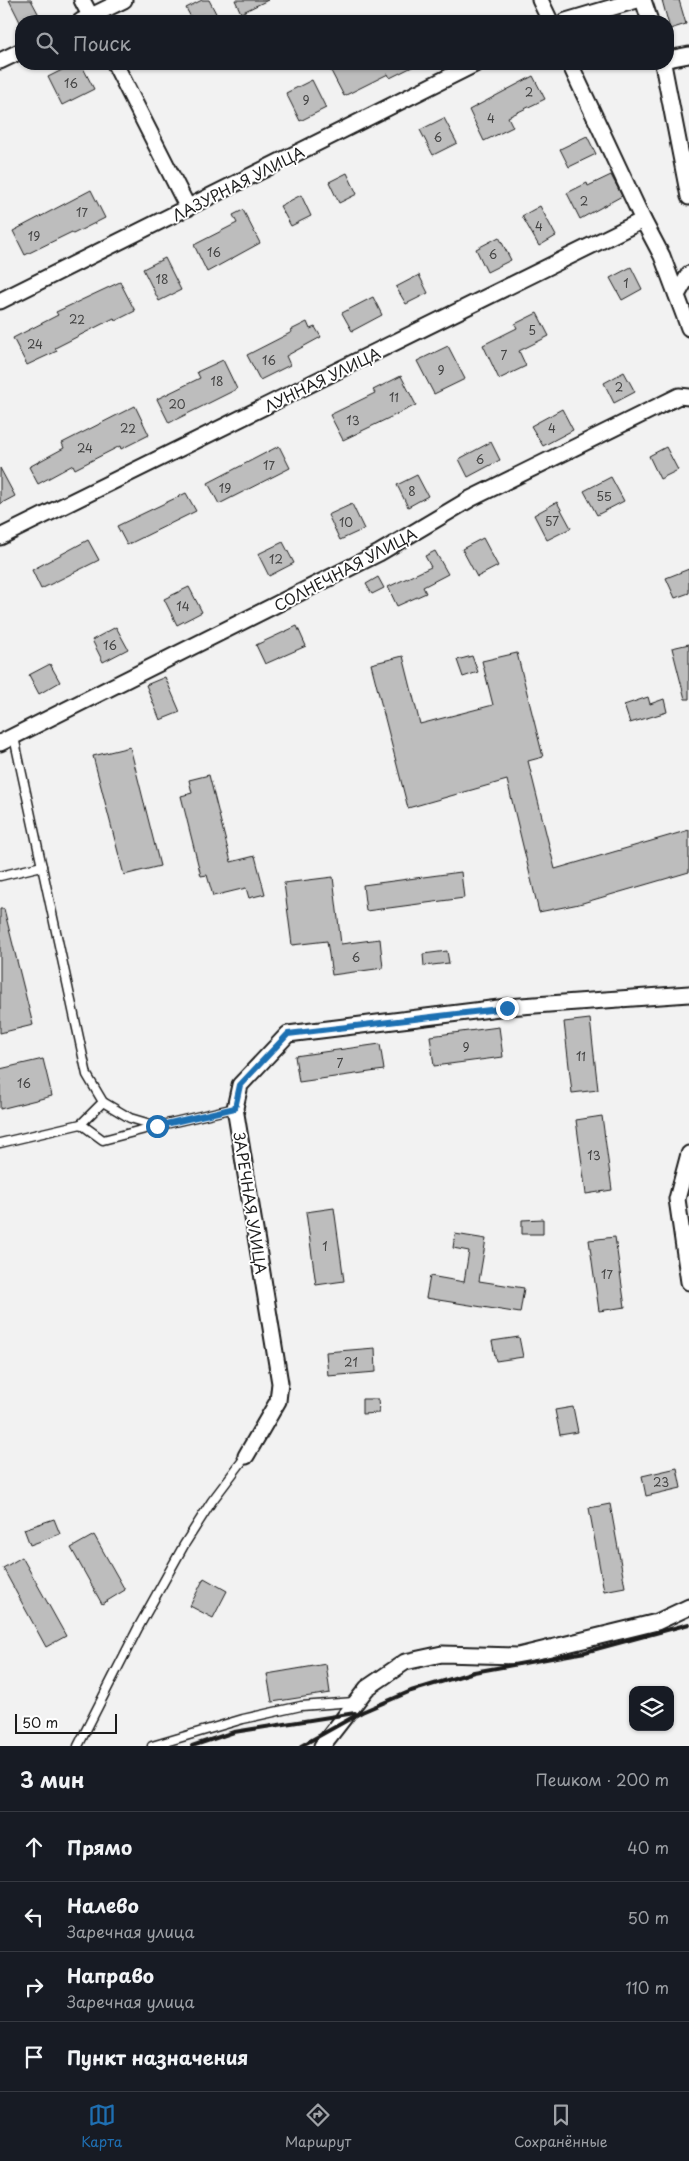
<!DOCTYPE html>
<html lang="ru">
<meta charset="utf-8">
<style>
:root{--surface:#171b24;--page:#20242c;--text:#f1f3f6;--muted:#9ea1a6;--line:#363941;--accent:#1f6fb2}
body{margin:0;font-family:"Playpen Sans",sans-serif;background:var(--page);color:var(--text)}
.controls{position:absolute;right:15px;bottom:15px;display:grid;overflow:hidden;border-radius:10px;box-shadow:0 1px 4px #0004}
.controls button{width:45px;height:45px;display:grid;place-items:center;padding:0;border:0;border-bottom:1px solid var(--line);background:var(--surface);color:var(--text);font:25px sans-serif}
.scale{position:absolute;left:15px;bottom:12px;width:102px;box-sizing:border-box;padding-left:5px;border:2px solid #1c1c1c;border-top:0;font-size:14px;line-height:18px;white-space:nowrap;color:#1c1c1c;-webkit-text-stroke:4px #fff;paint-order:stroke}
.stop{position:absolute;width:15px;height:15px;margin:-11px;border:4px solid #1f6fb2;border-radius:50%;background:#fff}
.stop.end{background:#1f6fb2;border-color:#fff;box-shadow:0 1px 5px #0008}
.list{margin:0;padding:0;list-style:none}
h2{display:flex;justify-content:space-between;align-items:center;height:65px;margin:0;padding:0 20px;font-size:21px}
h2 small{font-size:16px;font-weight:400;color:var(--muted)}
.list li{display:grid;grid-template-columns:32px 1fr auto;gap:15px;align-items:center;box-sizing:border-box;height:70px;padding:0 20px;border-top:1px solid var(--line)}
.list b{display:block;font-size:19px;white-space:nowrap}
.list p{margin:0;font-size:16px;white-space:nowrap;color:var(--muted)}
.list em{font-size:16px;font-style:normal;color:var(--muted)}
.icon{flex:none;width:28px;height:28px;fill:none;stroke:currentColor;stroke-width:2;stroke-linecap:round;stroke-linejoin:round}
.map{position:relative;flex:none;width:689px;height:1746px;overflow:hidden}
.search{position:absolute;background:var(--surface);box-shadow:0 1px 4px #0004;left:15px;right:15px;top:15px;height:55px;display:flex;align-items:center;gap:12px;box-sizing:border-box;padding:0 18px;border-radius:20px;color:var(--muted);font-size:19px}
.sheet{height:345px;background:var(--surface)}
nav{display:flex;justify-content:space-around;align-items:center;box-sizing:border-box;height:70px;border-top:1px solid var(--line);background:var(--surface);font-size:14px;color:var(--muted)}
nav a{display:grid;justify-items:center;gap:2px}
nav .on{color:var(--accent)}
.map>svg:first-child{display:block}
</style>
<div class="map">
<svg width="689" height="1746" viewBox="0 0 689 1746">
<rect width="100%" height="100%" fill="#f2f2f2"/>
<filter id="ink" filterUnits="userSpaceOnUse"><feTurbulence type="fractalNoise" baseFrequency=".02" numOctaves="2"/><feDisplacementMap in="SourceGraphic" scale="10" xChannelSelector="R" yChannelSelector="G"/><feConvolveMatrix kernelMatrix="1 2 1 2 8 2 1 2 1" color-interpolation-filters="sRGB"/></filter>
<g filter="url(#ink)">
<g fill="#bdbdbd" stroke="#1c1c1c">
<polygon points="9,0 31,0 39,15 26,21 21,21 21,24"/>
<polygon points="202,0 209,0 220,21 193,21 186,8"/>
<polygon points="235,0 268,0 241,13"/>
<polygon points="662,0 679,0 686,24 670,29"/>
<polygon points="74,64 81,64 94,89 62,105 48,77"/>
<polygon points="346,64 418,64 390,78 388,74 344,96 331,71"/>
<polygon points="533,76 545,99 508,117 513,127 484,141 469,110"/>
<polygon points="312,80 326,108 300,121 286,93"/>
<polygon points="444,118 457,143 433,155 420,130"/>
<polygon points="587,136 596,154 569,167 560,149"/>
<polygon points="347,173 357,194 339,203 329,182"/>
<polygon points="611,175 622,196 580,219 567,193 587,183 588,186"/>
<polygon points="91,190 105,218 73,234 72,232 25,255 13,231"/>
<polygon points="301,195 311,216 291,226 280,206"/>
<polygon points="540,206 556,236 539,246 522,216"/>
<polygon points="243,210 260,243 207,272 194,245 237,223 233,215"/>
<polygon points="499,237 511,260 487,272 476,249"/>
<polygon points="165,258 181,290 159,301 143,269"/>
<polygon points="631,267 642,289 622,300 610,278"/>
<polygon points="419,275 428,293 406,304 396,287"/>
<polygon points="120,282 135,311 115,321 114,318 55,348 57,351 27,365 13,338 58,315 56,312"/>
<polygon points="373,297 382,315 352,331 342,313"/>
<polygon points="537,313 549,336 519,351 526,366 499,379 483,345 517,328 515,324"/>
<polygon points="307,322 310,329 315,327 321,337 286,356 290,365 260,380 247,355 292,332 291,330"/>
<polygon points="448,346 465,379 434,394 417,361"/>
<polygon points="223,360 237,389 169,423 157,399 200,378 197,372"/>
<polygon points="624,372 635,392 614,403 604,383"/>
<polygon points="401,376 416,405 343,440 330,415 375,393 373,390"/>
<polygon points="135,406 149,435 121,449 120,446 75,469 73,465 38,484 29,467 64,448 62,443"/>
<polygon points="562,409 573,430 543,446 531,426"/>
<polygon points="491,442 500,460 468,477 459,459"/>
<polygon points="279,446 290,468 219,504 208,483"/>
<polygon points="666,447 678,470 660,479 649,456"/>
<polygon points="0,468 15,496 0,504"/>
<polygon points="417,475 428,496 408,507 397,485"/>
<polygon points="611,477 624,501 597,515 584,491"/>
<polygon points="186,493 196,511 127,545 117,526"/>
<polygon points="557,502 571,528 547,540 534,515"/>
<polygon points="352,504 364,529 340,540 328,515"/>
<polygon points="483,538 498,566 477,577 462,549"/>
<polygon points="88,540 99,560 41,589 32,570"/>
<polygon points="283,542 294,563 269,576 258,554"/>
<polygon points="435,551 448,574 423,587 426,593 397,606 388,587 431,567 425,556"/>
<polygon points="689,569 689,593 675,598 666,578"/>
<polygon points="378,577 384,588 372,594 366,584"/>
<polygon points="189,587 202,612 177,625 164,599"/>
<polygon points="297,626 306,646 265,664 256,645"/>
<polygon points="116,627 128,649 103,662 92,640"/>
<polygon points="689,644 689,699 685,699 672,648"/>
<polygon points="517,653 543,757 528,761 555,869 689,830 689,872 579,904 539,912 507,780 408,808 371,664 403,656 420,724 493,705 482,661"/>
<polygon points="472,656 478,672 463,677 457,660"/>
<polygon points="50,664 60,682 39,694 29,675"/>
<polygon points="165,677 180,712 160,720 146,685"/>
<polygon points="648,697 650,704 664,699 667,712 630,723 624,705"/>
<polygon points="130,747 160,866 124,875 93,756"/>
<polygon points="209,775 231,862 255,856 265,894 249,898 246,888 213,896 207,875 201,876 181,796 192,793 189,780"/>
<polygon points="461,872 464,898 366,911 363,885"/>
<polygon points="333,877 341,944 380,939 383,968 332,975 327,941 292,945 284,883"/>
<polygon points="0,909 4,909 33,1025 0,1033"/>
<polygon points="447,951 449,963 424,966 423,954"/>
<polygon points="590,1019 598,1090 572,1093 564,1022"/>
<polygon points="499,1027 503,1057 434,1066 430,1036"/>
<polygon points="380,1044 384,1070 299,1082 295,1056"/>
<polygon points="43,1059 52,1096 0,1109 0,1069"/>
<polygon points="602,1116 612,1190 586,1194 576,1120"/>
<polygon points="334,1208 344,1281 316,1285 306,1212"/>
<polygon points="543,1219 543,1234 522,1234 522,1220"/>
<polygon points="455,1234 486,1239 479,1281 524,1288 520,1313 426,1298 430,1276 464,1282 469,1251 453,1248"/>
<polygon points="615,1237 625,1307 599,1311 589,1240"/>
<polygon points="519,1337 523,1357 496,1361 492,1341"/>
<polygon points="375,1348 376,1372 328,1376 326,1352"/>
<polygon points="362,1399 378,1399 379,1413 362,1414"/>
<polygon points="573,1407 578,1432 560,1435 555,1410"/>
<polygon points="677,1468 681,1488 646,1496 642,1476"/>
<polygon points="610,1504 625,1587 604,1591 589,1508"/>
<polygon points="54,1519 60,1534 30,1545 24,1529"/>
<polygon points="94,1535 125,1590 102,1604 71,1548"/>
<polygon points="22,1557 66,1636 46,1647 3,1568"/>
<polygon points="204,1578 227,1591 213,1618 190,1606"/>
<polygon points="326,1664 330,1693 272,1702 267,1674"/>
</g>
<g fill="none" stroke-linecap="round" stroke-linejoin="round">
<defs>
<g id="service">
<polyline points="14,737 87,1075 103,1102 130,1118 157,1126 235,1108"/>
<polyline points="0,876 42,866"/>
<polyline points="81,1124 103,1140 157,1126"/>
<polyline points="0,1143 81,1124 103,1102"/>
<polyline points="78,1746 138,1628 184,1545 212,1501 246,1456"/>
<polyline points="152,1746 243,1719 301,1706 354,1702"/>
</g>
<g id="minor">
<polyline points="82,0 93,21"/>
<polyline points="540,0 550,21"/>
<polyline points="643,0 650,21"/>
<polyline points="81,21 124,0"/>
<polyline points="566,21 637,0"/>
<polyline points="668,59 689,55"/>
<polyline points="0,61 21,51"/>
<polyline points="115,64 188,208"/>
<polyline points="570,64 643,220 662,256 689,328"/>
<polyline points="663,64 689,197"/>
<polyline points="677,295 689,274"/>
<polyline points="0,301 475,64"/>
<polyline points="0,537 643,220"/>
<polyline points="0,743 379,553 470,499 679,396 689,397"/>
<polyline points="689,1154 677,1199 689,1282"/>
<polyline points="246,1456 278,1401 280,1383 235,1108 240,1085 288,1034 507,1007 689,994"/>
<polyline points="322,1746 367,1688 405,1662 442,1654 518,1656 657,1622 689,1607"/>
</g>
</defs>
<use href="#service" stroke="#1c1c1c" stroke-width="11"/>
<use href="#minor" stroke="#1c1c1c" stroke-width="19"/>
<use href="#service" stroke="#fff" stroke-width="8"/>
<use href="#minor" stroke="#fff" stroke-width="15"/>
<g stroke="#1c1c1c" stroke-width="4">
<polyline points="192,1746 234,1732 355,1713"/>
<polyline points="301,1746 362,1712 411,1691 474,1672 585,1652 689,1624"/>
</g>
</g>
</g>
<g fill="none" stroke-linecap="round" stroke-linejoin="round" filter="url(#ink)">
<polyline stroke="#1f6fb2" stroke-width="6" points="157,1126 235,1108 240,1085 288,1034 507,1008"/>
</g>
<g text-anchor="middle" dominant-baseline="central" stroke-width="4" stroke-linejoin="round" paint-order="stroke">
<g font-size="12" fill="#444">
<text x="71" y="83">16</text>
<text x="529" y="92">2</text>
<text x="306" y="100">9</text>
<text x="491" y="118">4</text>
<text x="438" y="137">6</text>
<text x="584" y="201">2</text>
<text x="82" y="212">17</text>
<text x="539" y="226">4</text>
<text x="34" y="236">19</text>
<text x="214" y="252">16</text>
<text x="493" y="254">6</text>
<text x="162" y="279">18</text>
<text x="626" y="283">1</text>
<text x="77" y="319">22</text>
<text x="532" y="330">5</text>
<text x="35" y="344">24</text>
<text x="504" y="355">7</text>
<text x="269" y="360">16</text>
<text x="441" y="370">9</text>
<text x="217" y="381">18</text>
<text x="619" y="387">2</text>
<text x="394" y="397">11</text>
<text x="177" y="404">20</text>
<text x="353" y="420">13</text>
<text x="128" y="428">22</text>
<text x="552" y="428">4</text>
<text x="85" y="448">24</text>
<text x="480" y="459">6</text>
<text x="269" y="465">17</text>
<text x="225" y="488">19</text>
<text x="412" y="491">8</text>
<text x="604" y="496">55</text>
<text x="552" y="521">57</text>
<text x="346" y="522">10</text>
<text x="276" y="559">12</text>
<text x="183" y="606">14</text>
<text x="110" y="645">16</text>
<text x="356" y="957">6</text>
<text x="466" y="1047">9</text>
<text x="581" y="1056">11</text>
<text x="340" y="1063">7</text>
<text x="24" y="1083">16</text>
<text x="594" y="1155">13</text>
<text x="325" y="1246">1</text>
<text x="607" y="1274">17</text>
<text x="351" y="1362">21</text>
<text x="661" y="1482">23</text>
</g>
<g font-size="15" fill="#1c1c1c" stroke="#fff">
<text transform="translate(238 183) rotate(-27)">ЛАЗУРНАЯ УЛИЦА</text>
<text transform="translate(322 379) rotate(-26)">ЛУННАЯ УЛИЦА</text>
<text transform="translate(345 569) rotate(-28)">СОЛНЕЧНАЯ УЛИЦА</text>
<text transform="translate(251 1203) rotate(81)">ЗАРЕЧНАЯ УЛИЦА</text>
</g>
</g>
</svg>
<div class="controls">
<button><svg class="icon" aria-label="layers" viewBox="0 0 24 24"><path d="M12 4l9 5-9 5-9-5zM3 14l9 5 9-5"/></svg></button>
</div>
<div class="scale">50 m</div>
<div class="stop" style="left:157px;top:1126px"></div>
<div class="stop end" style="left:507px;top:1008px"></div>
<div class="search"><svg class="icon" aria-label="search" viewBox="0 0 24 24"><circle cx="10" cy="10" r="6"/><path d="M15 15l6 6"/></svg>Поиск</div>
</div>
<section class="sheet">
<h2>3 мин<small>Пешком · 200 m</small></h2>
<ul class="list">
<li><svg class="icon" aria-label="ahead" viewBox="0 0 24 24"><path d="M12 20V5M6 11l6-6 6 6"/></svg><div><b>Прямо</b></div><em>40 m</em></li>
<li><svg class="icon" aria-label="left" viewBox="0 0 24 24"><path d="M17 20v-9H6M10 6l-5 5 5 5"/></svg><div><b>Налево</b><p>Заречная улица</p></div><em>50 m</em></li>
<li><svg class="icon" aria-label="right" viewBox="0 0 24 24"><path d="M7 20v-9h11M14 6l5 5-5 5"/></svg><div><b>Направо</b><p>Заречная улица</p></div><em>110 m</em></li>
<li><svg class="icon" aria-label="arrive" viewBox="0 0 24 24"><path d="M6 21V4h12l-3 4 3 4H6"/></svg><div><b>Пункт назначения</b></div></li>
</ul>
</section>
<nav>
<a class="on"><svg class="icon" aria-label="map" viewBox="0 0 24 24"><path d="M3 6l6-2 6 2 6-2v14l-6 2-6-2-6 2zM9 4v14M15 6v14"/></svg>Карта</a>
<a><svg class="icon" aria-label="directions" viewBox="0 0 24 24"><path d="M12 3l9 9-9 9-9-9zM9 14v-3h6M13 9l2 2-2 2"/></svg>Маршрут</a>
<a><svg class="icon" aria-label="saved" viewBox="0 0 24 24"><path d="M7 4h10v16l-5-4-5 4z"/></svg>Сохранённые</a>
</nav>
